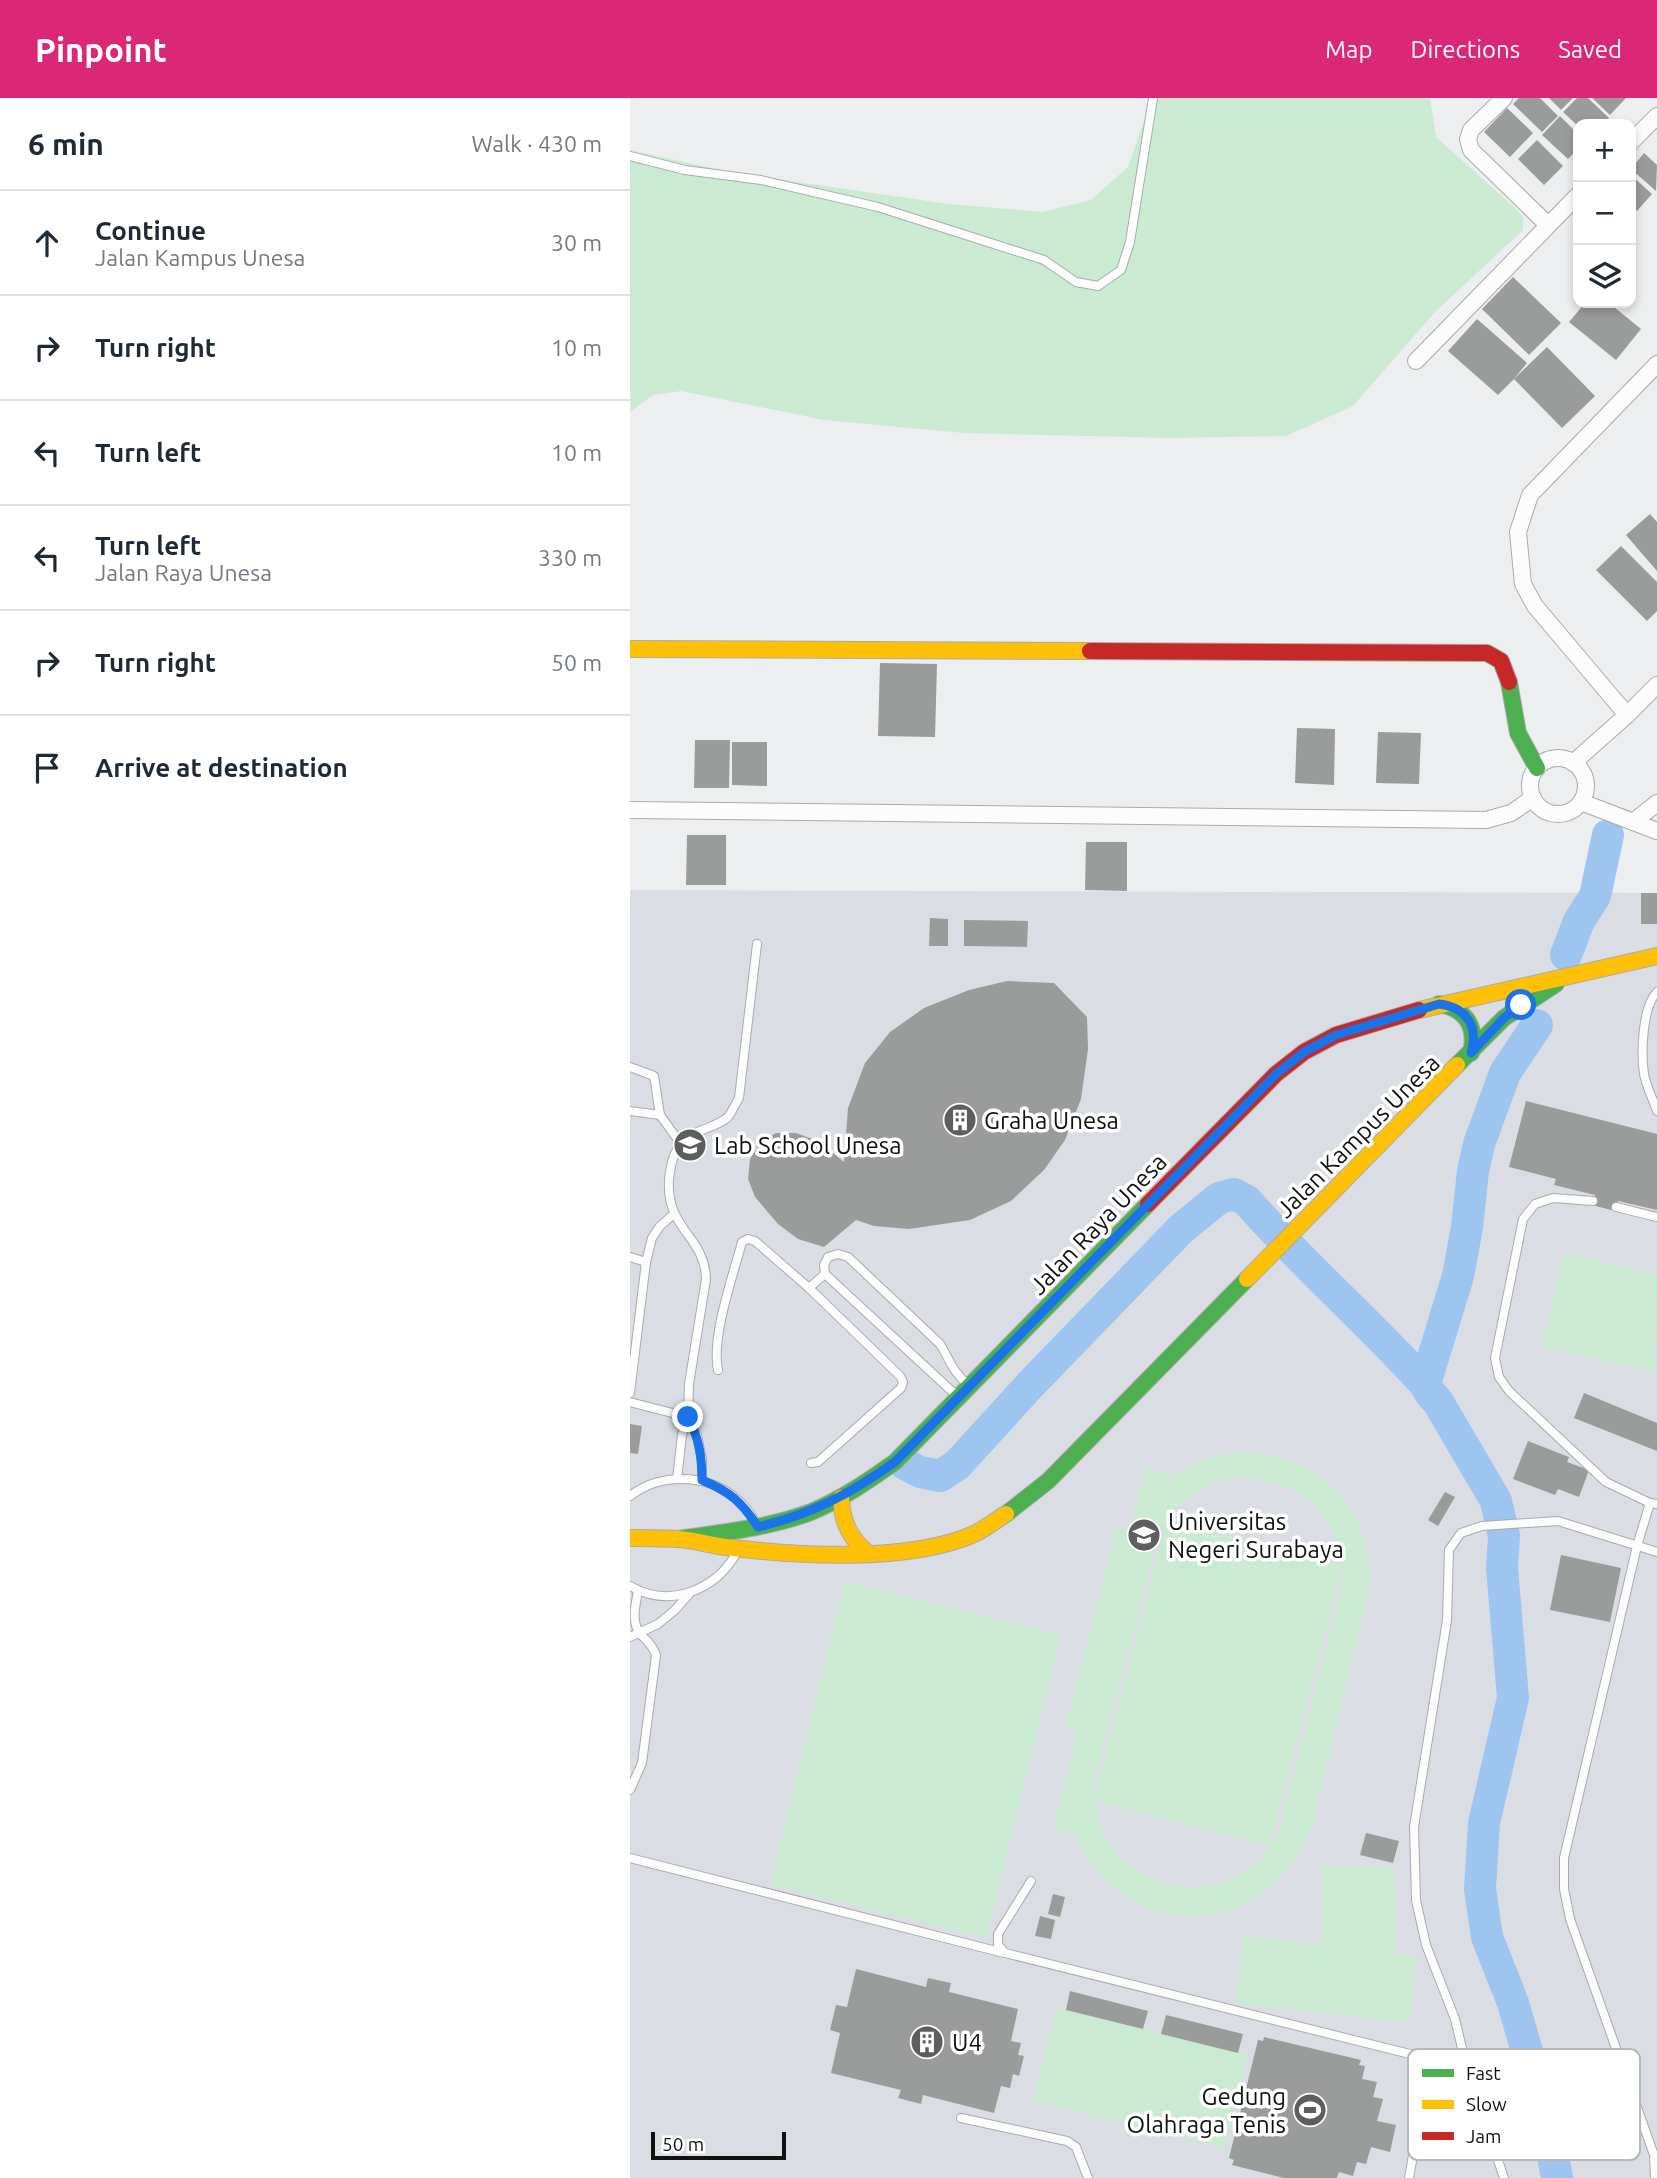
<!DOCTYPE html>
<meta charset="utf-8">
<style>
:root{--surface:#fff;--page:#f6f6f7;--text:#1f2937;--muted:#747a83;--line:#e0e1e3;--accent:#db2777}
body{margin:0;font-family:Ubuntu,sans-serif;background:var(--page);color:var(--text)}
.controls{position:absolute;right:21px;top:21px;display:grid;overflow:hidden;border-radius:14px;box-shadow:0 4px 10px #0003}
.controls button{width:63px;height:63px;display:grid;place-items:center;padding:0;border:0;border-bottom:2px solid var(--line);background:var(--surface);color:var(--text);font:35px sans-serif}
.scale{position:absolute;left:21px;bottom:18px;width:135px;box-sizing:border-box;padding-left:7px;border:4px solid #101111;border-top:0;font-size:19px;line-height:24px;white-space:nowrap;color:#101111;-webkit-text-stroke:5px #fff;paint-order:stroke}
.stop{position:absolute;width:21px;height:21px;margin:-16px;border:5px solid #1a73e8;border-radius:50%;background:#fff}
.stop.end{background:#1a73e8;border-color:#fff;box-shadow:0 2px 7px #0008}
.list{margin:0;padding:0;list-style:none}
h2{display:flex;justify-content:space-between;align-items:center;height:91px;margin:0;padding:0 28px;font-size:30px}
h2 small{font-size:23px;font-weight:400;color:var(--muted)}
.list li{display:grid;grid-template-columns:46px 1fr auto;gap:21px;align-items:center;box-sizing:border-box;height:105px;padding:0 28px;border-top:2px solid var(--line)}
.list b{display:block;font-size:26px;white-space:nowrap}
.list p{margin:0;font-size:23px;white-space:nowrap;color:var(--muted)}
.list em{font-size:23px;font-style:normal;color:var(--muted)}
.icon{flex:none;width:38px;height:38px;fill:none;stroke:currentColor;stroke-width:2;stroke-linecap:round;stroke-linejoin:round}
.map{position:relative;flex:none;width:1027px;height:2080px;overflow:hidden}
header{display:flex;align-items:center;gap:42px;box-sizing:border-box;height:98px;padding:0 35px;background:var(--accent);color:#fff}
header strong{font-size:33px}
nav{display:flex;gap:38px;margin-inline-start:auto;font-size:24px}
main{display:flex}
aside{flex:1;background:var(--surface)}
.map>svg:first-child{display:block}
</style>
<header>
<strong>Pinpoint</strong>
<nav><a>Map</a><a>Directions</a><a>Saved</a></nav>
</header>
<main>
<aside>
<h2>6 min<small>Walk · 430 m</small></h2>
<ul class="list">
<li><svg class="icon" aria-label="ahead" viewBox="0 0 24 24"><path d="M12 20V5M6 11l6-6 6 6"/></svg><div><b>Continue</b><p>Jalan Kampus Unesa</p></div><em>30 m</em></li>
<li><svg class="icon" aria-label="right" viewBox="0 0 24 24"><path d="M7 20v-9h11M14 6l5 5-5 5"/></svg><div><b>Turn right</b></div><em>10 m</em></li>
<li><svg class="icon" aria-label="left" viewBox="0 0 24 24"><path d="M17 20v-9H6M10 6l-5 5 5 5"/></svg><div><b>Turn left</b></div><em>10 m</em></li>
<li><svg class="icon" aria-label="left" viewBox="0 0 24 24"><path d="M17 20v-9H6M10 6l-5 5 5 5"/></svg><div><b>Turn left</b><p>Jalan Raya Unesa</p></div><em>330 m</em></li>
<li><svg class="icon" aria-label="right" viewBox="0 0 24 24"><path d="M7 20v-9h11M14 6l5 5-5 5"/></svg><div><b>Turn right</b></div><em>50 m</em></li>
<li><svg class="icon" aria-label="arrive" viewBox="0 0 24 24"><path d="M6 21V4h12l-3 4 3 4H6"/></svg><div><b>Arrive at destination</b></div></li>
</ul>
</aside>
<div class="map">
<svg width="1027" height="2080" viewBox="0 0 1027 2080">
<rect width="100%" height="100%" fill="#eceeef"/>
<polygon fill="#dadee4" points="0,792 1027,795 1027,2080 0,2080"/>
<g fill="#caead2" fill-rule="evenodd">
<polygon points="522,0 800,0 806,39 885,110 893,119 893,132 804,215 723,308 656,338 541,340 334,335 195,322 51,293 23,297 0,314 0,52 105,75 319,106 413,114 461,102 498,69"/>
<polygon points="934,1155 1027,1177 1026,1275 912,1248"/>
<path d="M619,1354c76,7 123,59 121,136l-58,236c-40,118 -186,125 -237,11l-22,-5 25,-97 -13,-4 52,-200 13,2 16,-63 22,6 -1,6c26,-18 51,-27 82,-28zM607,1380c55,-1 100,31 105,88l-175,-45c16,-25 41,-38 70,-43zM536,1424v1l-72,277v-17l65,-249zM712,1469l1,13 -63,250c-8,14 -16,28 -30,38 -59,45 -148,7 -155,-67l175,45z"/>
<polygon points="215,1484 431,1537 356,1840 140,1787"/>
<polygon points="693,1769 765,1769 764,1855 787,1858 779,1925 606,1905 614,1838 692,1847"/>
<polygon points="427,1910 618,1957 594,2050 403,2003"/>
</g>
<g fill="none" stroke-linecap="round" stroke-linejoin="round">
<g stroke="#9ec5ef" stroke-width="32">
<polyline points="936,857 949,823 965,798 978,737"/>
<polyline points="907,927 875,975 849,1046 843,1073 837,1129 828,1178 795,1286 800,1295 808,1304 866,1403 874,1438 872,1470 883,1600 854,1725 850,1791 857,1839 883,1905 915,2015 927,2080"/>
<path d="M275,1366l15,8 20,4 17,-11 73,-80 151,-156 38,-31 15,-4 13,7c56,64 121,120 178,183"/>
</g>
</g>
<g fill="#9a9b9b">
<polygon points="889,0 910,0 928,18 912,34 883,6"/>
<polygon points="919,0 943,0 931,12"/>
<polygon points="947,0 958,0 979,20 973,26 948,26 948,28 933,14"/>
<polygon points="962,0 996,0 980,17"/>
<polygon points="877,10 903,35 880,59 854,34"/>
<polygon points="930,18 948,36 948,51 938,61 912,37"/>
<polygon points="907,42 933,68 914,87 888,61"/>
<polygon points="1014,55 1027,67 1026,93 1001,71"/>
<polygon points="1001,77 1022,96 1007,113 1001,108"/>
<polygon points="883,179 931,225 899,257 852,211"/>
<polygon points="955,205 979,205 1011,231 986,262 939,224"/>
<polygon points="847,221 897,265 884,281 917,249 965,298 932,330 884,281 868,297 818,253"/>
<polygon points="1020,416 1027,424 1027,473 996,437"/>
<polygon points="991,448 1027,484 1027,513 1017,523 966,472"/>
<polygon points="250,565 307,566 305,639 248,638"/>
<polygon points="667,630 705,631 704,687 665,685"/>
<polygon points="748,634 791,635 789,686 746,685"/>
<polygon points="65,642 100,642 99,690 64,690"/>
<polygon points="102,644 137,644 137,688 102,687"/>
<polygon points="57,737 96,737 96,787 56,787"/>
<polygon points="456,744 497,744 497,793 455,792"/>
<rect x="1011" y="795" width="16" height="31"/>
<polygon points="300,820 318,821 318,848 299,848"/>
<polygon points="334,822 398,823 397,849 334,848"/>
<polygon points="377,883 424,885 457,919 458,951 451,1001 435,1042 414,1072 381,1103 340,1122 279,1131 244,1128 226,1122 194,1149 168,1141 148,1126 125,1099 118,1081 120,1061 129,1046 146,1035 166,1035 188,1043 214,1064 218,1010 235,965 260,934 294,910 339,892"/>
<polygon points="896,1003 1027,1036 1027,1112 988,1103 985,1113 962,1107 965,1097 924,1087 926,1081 879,1069"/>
<polygon points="954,1295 1027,1325 1027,1353 944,1320"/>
<polygon points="0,1326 12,1328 8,1356 0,1355"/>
<polygon points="898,1343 939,1359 937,1364 959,1372 949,1399 928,1391 925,1397 883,1381"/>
<polygon points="815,1394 825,1399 808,1428 798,1422"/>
<polygon points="931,1457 991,1470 980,1524 920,1512"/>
<polygon points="736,1735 769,1743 763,1765 730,1757"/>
<polygon points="423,1796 435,1799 430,1819 418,1816"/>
<polygon points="410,1818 425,1822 421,1841 405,1838"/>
<polygon points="226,1871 296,1889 298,1880 321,1885 319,1894 388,1911 381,1943 391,1945 388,1957 394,1958 389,1978 383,1976 380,1990 371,1988 364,2015 293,1997 291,2006 268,2000 271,1992 201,1975 210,1935 200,1932 206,1907 217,1909"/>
<polygon points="440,1893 518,1913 513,1931 436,1912"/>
<polygon points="536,1917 613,1936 608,1955 531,1936"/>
<polygon points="634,1939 731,1962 729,1967 735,1968 732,1981 747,1984 743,1999 753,2001 747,2023 766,2027 760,2054 741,2049 736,2066 727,2064 723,2078 709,2074 707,2080 654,2080 602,2067 604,2062 599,2060 628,1942 633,1943"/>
</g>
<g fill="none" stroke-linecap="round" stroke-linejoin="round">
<defs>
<g id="lane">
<polyline points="0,58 55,72 131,82 248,109 414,162 446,184 468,188 491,172 500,144 523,0"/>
<path d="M1027,894c-15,15 -16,62 -13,82 2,12 9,25 13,37"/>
<polyline points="0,969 24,978 30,1017 51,1046"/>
<polyline points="0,1013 30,1017"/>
<polyline points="963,1103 923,1100 905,1106 893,1121 865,1260 869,1279 879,1293 976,1384 1020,1405 1027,1406"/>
<polyline points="986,1109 1027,1119"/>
<polyline points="0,1159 16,1164"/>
<polyline points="179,1190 195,1176"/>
<path d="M88,1272c-7,-33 15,-94 24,-128l6,-3 7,2 54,47 91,88 3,6 -2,6 -83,74 -7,1"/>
<polyline points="0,1295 16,1164 22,1140 30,1128 44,1116"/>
<path d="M327,1298l-132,-122 -1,-9 4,-8 10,-3 10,3 92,87c11,18 11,25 27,40"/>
<polyline points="0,1304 58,1319 52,1337 47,1381"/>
<path d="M72,1383v-22l-5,-24 -9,-18 1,-33 17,-105c-1,-43 -40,-49 -37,-99 1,-11 4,-27 12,-36 11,-15 34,-15 47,-27 4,-5 8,-14 11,-19l18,-154"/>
<path d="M0,1398c33,-26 86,-22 114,10 5,5 9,12 12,18"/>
<polyline points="1020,1405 1007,1448 934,1760 934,1791 940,1821 1024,2057 1025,2080"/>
<path d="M0,1488c40,23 86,4 107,-34"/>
<polyline points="0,1539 28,1526 45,1512 59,1496"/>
<path d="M0,1692l12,-27 14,-108c-6,-15 -10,-13 -17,-23 -8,-12 -3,-29 -1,-41"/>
<polyline points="0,1760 374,1855"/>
<polyline points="401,1783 368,1836 368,1847 375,1855 800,1961 836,1967"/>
<polyline points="331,2020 437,2043 446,2049 458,2080"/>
<polyline points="779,2080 800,1961"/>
<polyline points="874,2080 836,1967 825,1921 796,1847 786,1802 784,1729 817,1522 819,1452 831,1435 852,1428 928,1423 1027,1454"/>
</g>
<g id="street">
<polyline points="874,0 841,32 838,41 841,52 918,127"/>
<polyline points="1001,44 1027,18"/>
<polyline points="786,263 948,97"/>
<polyline points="997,617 905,508 893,486 888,434 900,397 1027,266"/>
<circle cx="928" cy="688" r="28"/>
<polyline points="943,665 997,617 1027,587"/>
<polyline points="951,704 1027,733"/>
<polyline points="0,712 856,722 881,715 903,700"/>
<polyline points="1003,724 1027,705"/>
</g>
<g id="fast">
<polyline points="879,584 888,635 907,670"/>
<path d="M809,906c27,5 38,22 32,49"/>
<polyline points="827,967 874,920 926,886"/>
<polyline points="376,1416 418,1383 617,1181"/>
<path d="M49,1441c44,-7 90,-11 132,-27 31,-13 57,-31 84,-50l253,-258"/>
</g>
<g id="slow">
<polyline points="0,551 460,553"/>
<polyline points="789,912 1027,858"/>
<polyline points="617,1181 827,967"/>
<path d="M211,1400c1,24 9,41 28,56"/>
<path d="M0,1440c16,0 32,0 48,1 16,1 32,6 48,8 70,9 183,16 248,-13 11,-5 22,-14 32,-20"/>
</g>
<g id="jam">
<polyline points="460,553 857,555 871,563 879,584"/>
<polyline points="518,1106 646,976 674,954 706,937 789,912"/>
</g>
</defs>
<use href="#lane" stroke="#a9abac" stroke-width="10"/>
<use href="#street" stroke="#a9abac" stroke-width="18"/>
<use href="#fast" stroke="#a9abac" stroke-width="18"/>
<use href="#slow" stroke="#a9abac" stroke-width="18"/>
<use href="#jam" stroke="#a9abac" stroke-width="18"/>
<use href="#lane" stroke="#fcfcfd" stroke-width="8"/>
<use href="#street" stroke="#fcfcfd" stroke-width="16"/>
<use href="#fast" stroke="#4caf50" stroke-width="16"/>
<use href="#slow" stroke="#ffc107" stroke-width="16"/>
<use href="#jam" stroke="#c62828" stroke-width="16"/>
</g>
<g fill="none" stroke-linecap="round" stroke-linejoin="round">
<path stroke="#1a73e8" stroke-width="9" d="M58,1319c11,21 14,40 14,63 28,12 39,21 56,47 54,-13 92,-33 137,-65l381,-388 28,-22 32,-17 103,-31c27,3 40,22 32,49l33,-35 17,-13"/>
</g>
<defs>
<symbol id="building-disc" viewBox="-11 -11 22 22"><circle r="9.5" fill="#5d5e5f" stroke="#fff"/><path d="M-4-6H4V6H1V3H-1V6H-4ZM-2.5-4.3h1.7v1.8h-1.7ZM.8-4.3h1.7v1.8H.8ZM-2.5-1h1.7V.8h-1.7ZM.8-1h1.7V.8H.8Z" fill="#fff"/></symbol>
<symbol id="school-disc" viewBox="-11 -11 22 22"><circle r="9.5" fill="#5d5e5f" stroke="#fff"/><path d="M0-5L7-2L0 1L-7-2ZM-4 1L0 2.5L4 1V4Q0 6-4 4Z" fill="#fff"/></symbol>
<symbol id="university-disc" viewBox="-11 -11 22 22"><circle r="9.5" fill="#5d5e5f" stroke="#fff"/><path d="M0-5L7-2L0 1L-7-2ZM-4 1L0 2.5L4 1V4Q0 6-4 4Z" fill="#fff"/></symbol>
<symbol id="stadium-disc" viewBox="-11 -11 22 22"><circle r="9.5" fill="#5d5e5f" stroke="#fff"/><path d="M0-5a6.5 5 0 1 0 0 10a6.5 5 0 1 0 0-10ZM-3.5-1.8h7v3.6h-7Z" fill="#fff"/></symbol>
</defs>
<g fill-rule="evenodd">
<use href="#building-disc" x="311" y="1003" width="38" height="38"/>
<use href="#school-disc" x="41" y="1028" width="38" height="38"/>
<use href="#university-disc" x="495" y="1418" width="38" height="38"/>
<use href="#building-disc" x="278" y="1925" width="38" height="38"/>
<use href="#stadium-disc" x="661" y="1993" width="38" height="38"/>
</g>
<g text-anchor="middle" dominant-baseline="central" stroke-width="7" stroke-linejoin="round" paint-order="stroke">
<g font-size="24" fill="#101111" stroke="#fff" text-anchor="start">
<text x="354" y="1022">Graha Unesa</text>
<text x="84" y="1047">Lab School Unesa</text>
<text x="538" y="1423">Universitas<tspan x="538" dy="28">Negeri Surabaya</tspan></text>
<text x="322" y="1944">U4</text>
<text x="656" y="1998" text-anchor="end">Gedung<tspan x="656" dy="28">Olahraga Tenis</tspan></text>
</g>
<g font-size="24" fill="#101111" stroke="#fff">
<text transform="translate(728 1038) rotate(-45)">Jalan Kampus Unesa</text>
<text transform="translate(468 1126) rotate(-46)">Jalan Raya Unesa</text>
</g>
</g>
<rect x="778" y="1951" width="232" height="111" rx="10" fill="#fff" stroke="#b7b8b8" stroke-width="2"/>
<rect x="792" y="1971" width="32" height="8" fill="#4caf50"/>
<rect x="792" y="2002" width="32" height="9" fill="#ffc107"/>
<rect x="792" y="2034" width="32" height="8" fill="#c62828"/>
<g font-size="19" fill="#101111">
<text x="836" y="1982">Fast</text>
<text x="836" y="2013">Slow</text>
<text x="836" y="2045">Jam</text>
</g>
</svg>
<div class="controls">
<button>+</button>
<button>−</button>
<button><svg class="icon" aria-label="layers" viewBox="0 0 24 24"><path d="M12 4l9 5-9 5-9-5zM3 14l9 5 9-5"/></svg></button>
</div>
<div class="scale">50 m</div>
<div class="stop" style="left:891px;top:907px"></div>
<div class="stop end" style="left:58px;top:1319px"></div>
</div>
</main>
